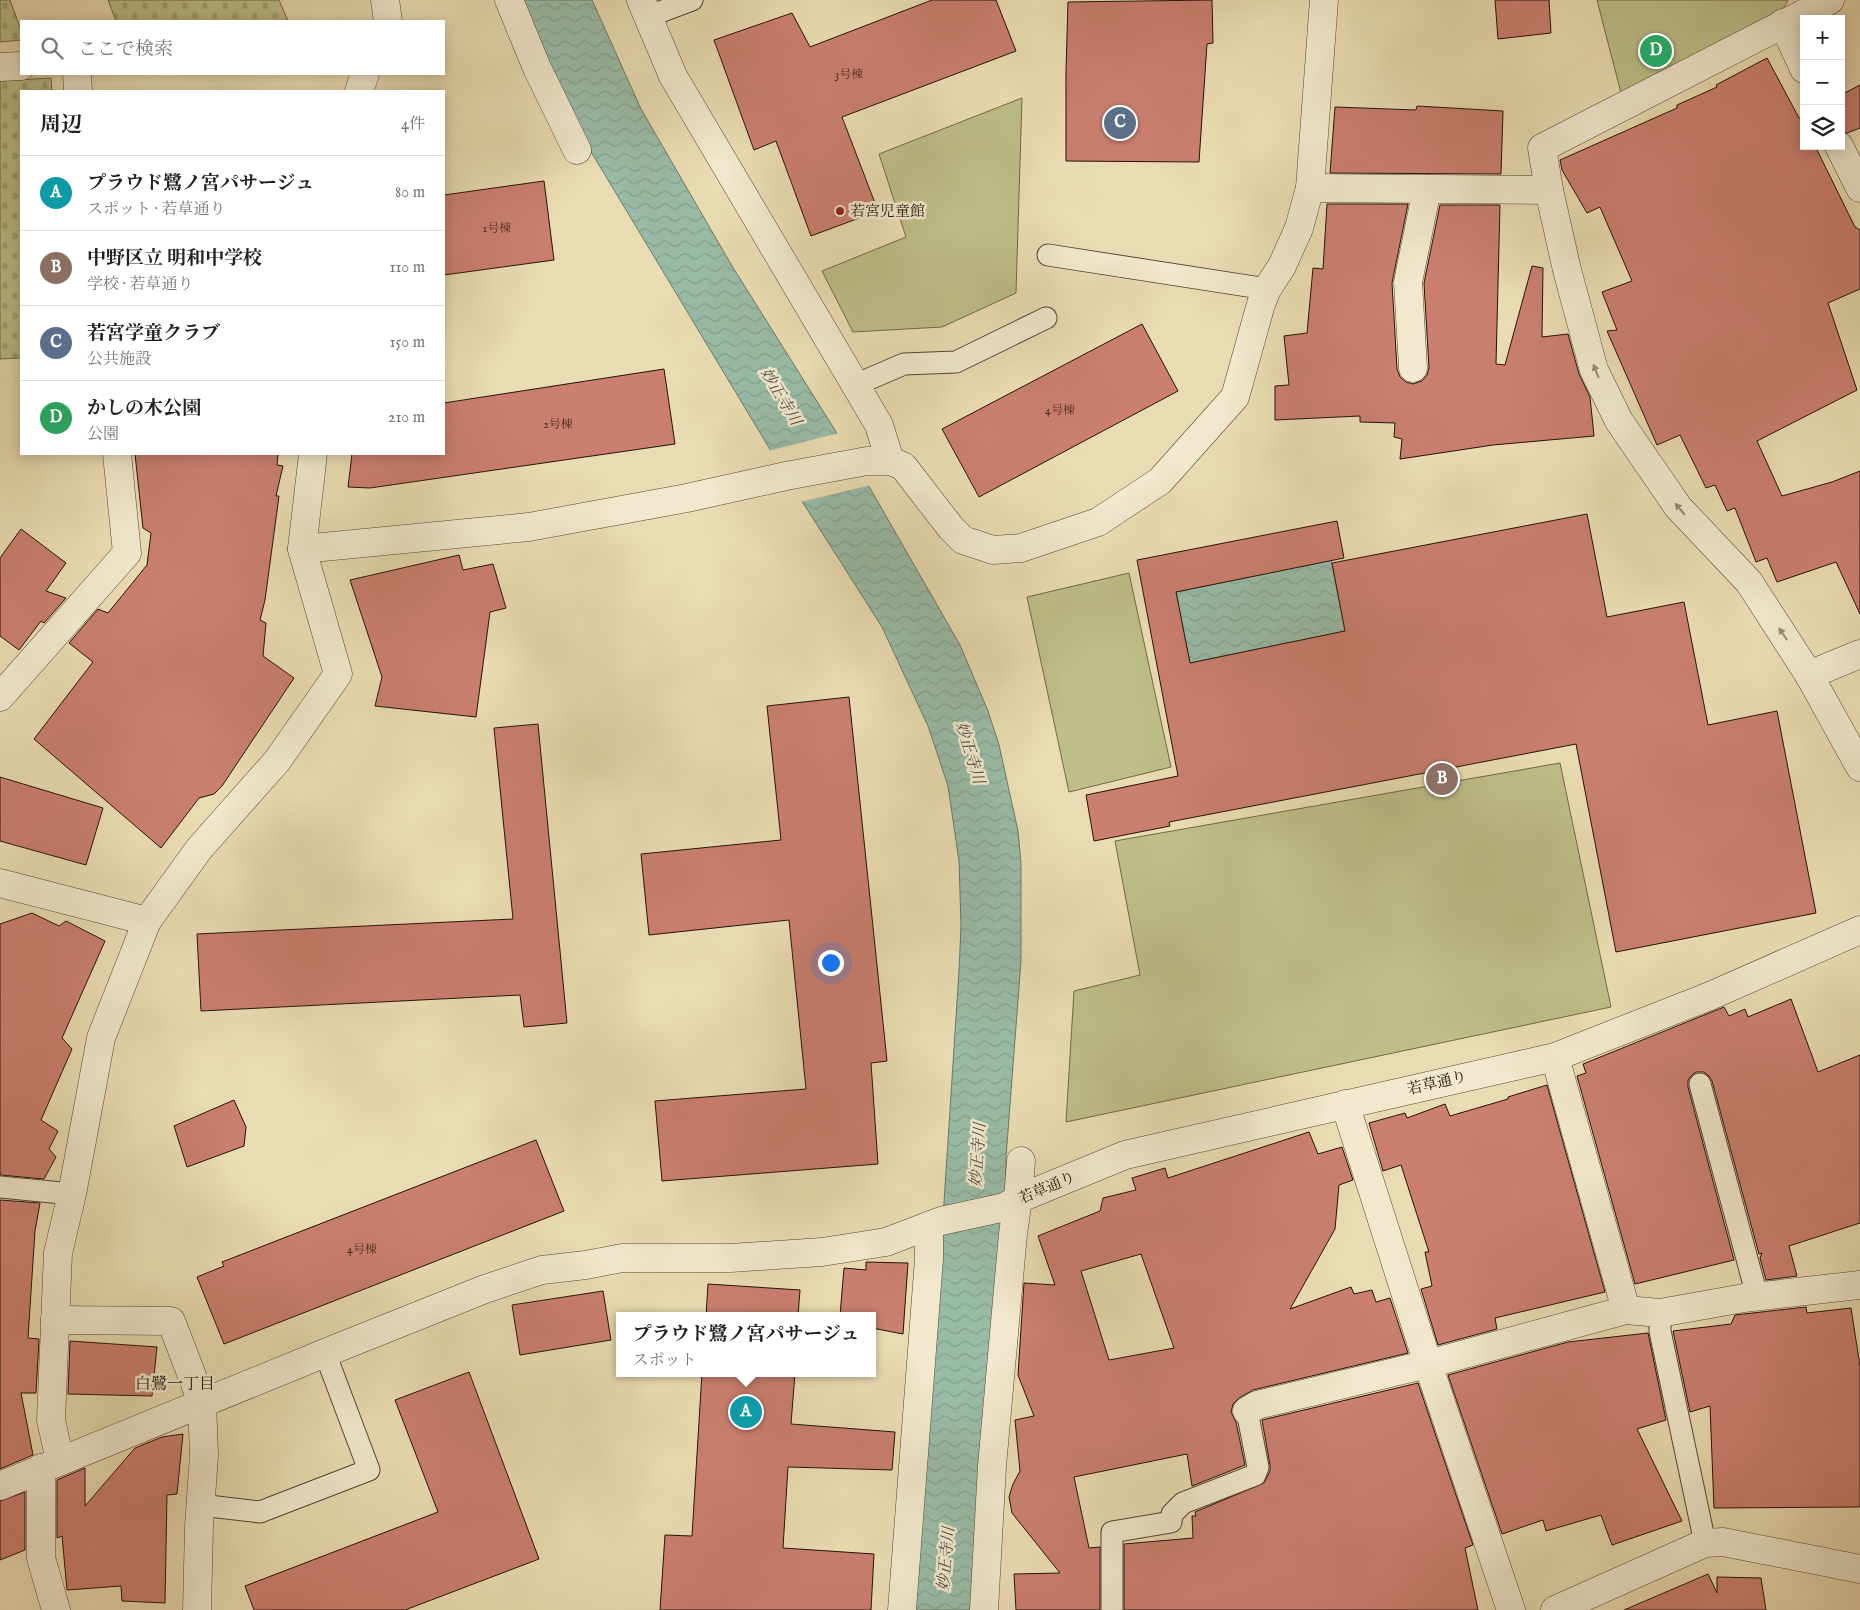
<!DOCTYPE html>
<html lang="ja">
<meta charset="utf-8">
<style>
:root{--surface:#fff;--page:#f6f6f6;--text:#202124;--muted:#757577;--line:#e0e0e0;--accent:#1a73e8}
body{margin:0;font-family:"IM FELL English","Noto Serif JP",serif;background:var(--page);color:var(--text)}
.controls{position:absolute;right:15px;top:15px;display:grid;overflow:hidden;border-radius:0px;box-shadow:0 2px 12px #0003}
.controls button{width:45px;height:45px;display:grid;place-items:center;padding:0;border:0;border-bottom:1px solid var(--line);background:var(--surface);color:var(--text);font:25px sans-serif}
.you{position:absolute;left:830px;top:962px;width:18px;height:18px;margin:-12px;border:4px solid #fff;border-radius:50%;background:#1a73e8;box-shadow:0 0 0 8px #1a73e833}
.badge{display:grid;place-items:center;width:32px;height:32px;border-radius:50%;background:var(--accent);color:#fff;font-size:16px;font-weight:700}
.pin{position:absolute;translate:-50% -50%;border:2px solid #fff;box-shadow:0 1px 5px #0006}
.popup{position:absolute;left:616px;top:1312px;width:260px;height:65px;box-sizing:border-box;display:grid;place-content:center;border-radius:0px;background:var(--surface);filter:drop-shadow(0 1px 4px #0005);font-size:16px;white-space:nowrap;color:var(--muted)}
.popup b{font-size:19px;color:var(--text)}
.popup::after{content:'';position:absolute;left:50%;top:100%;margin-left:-10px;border:10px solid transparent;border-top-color:var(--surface)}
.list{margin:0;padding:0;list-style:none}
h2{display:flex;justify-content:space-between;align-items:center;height:65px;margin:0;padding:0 20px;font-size:21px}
h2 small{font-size:16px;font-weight:400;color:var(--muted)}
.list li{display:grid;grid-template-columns:32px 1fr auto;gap:15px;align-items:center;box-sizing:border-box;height:75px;padding:0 20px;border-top:1px solid var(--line)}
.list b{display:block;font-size:19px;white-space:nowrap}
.list p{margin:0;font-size:16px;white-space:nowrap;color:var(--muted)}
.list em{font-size:16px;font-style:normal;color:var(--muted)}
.icon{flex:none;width:28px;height:28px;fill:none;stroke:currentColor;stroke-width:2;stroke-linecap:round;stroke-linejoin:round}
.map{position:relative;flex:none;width:1860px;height:1610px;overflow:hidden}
.search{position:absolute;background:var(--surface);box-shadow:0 2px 12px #0003;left:20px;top:20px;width:425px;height:55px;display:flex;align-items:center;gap:12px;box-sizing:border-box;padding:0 18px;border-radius:0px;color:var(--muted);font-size:19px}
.panel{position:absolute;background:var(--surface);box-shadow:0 2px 12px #0003;left:20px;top:90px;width:425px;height:365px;border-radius:0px}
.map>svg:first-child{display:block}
</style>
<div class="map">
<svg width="1860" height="1610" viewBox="0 0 1860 1610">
<defs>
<pattern id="cemetery-stones" width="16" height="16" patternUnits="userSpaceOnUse" patternTransform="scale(1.25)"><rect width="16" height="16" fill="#bdbe88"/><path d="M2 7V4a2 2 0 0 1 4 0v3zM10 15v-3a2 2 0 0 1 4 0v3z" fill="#a2a274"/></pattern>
<pattern id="water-waves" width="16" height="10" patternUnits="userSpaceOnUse" patternTransform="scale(1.25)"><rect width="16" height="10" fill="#99bca7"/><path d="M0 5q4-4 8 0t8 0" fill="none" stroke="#84a18e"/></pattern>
</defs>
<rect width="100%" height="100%" fill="#eadcb2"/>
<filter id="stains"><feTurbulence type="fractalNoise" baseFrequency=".004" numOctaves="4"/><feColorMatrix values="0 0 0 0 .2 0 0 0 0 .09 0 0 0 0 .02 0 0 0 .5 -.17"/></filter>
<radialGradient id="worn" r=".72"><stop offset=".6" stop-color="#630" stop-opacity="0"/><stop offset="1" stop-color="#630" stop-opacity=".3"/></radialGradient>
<g fill="#bdbe88" stroke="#706848">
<polygon points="1597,0 1788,0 1784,8 1621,93"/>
<polygon points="1022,98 1016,293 942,327 853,332 822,271 906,237 879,154"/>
<polygon points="1129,573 1171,767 1069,792 1027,597"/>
<polygon points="1560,763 1611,1007 1066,1122 1074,991 1140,975 1115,841"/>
</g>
<g fill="url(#cemetery-stones)" stroke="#706848">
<polygon points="0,0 10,0 21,30 21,40 0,42"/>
<polygon points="108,0 279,0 288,21 116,21"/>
<polygon points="51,78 52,91 21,91 21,358 0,359 0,81"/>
</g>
<g fill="url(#water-waves)" stroke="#6a7867">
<polygon points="520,0 592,0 641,109 732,266 855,462 960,645 988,711 999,745 1018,831 1021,863 1021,961 1006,1157 1005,1207 971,1610 913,1610 943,1218 959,971 961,926 959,861 948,786 928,726 882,627 786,476 590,150"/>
<polygon points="1331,560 1345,631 1190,663 1176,592"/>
</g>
<polygon fill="#eadcb2" points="839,433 871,485 800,502 768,451"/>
<g fill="#ca7f6f" stroke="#241208" fill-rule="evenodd">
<polygon points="932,0 996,0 1016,51 842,117 878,211 811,236 776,141 754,150 714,40 792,13 810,47"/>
<polygon points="1212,0 1213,43 1207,44 1199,162 1066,161 1066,70 1068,2"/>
<polygon points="1495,0 1549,0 1551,33 1498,39"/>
<polygon points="1767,58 1799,118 1804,116 1804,146 1815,146 1855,227 1860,230 1860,289 1828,303 1857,390 1757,441 1782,496 1832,482 1860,471 1860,614 1836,562 1777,582 1767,558 1756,562 1735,508 1727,511 1715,485 1706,488 1680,435 1657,445 1607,331 1617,330 1602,292 1632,281 1600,207 1587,213 1562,170 1560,160 1677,108 1677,105 1717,87 1716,85"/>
<polygon points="1860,85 1860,128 1847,133 1841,131 1841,95"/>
<polygon points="1417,106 1503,111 1501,174 1330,173 1335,107 1416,110"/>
<polygon points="544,181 554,260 444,275 444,195"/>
<polygon points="1327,204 1408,204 1392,283 1397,369 1400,377 1406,382 1413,384 1422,381 1427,375 1429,368 1424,283 1440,205 1500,205 1496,364 1505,365 1532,266 1543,268 1542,337 1568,334 1579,374 1590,397 1594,436 1493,445 1400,459 1402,439 1394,437 1395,423 1360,422 1360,416 1275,420 1275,386 1289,385 1284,336 1307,333 1313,268 1323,269"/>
<polygon points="1142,324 1178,391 979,497 942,429"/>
<polygon points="664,369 675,444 370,488 348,487 352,454 444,454 444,403"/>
<polygon points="135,454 278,454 277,465 283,466 276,496 279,496 265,600 260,620 266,623 263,656 294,678 222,786 214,794 199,798 161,848 34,739 93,662 69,643 98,609 108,613 147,565 151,533 143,528"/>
<polygon points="1587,514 1607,617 1684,602 1708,725 1777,711 1816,913 1616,952 1576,744 1169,822 1170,826 1094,841 1086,795 1178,776 1137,560 1337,521 1344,558 1176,592 1190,663 1345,631 1332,563"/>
<polygon points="21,529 66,563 46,591 66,598 44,623 41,621 19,650 0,636 0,558"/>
<polygon points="459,555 463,570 493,564 506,608 490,612 476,717 375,706 382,677 350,580"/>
<polygon points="849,697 887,1061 871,1063 878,1164 662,1181 655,1101 806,1089 789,920 649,935 641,854 781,840 767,706"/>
<polygon points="538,724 567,1023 524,1027 520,995 201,1011 197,934 513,919 494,728"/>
<polygon points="0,777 103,808 86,865 0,841"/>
<polygon points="32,913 59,926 66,921 105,941 62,1038 72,1049 41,1120 58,1131 49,1149 56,1157 44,1179 0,1175 0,924"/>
<polygon points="1791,999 1818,1072 1860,1055 1860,1223 1789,1246 1797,1276 1766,1280 1760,1258 1762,1253 1759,1254 1712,1081 1709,1076 1704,1072 1696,1072 1691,1076 1688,1080 1688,1087 1734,1260 1635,1284 1577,1076 1586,1073 1583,1064 1724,1007 1729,1016 1745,1009 1748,1017"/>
<polygon points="1547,1085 1605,1292 1495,1318 1497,1329 1438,1345 1421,1289 1432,1286 1425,1252 1429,1252 1401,1165 1383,1171 1369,1123 1405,1113 1407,1118 1445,1104 1450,1116 1508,1099 1508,1097"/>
<polygon points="234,1100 246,1127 244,1146 187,1167 174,1126"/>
<path d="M1309,1132l9,22 24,-7 11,33 -14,5 -4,44 -45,80 61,-22 3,7 18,-4 4,12 14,-4 18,55 -155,37 -14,8 -6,6 -2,8 5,10 9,43 -53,21 -5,-32 -113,23 15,71 11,-1v63h-84l-2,-36 46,-1 -48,-60 -3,-16 4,-13 7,-13 -5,-51 19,-4 -16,-41 6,-92 31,2 -17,-49 62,-25 3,-13 33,-8 -4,-12 33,-10 3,10zM1141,1254l33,94 -65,12 -28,-89z"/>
<polygon points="536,1140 564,1211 224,1344 197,1277 224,1266 222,1262"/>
<polygon points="0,1200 40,1203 35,1231 28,1338 39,1339 36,1393 21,1393 33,1455 0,1469"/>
<polygon points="866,1262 908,1263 903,1334 872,1328 872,1316 840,1316 844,1268 866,1270"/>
<polygon points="708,1284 800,1290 798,1316 706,1316"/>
<polygon points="603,1291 611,1340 520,1355 512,1305"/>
<polygon points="1806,1307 1807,1313 1851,1308 1860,1366 1860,1507 1714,1508 1710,1406 1690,1412 1673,1331 1731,1324 1735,1315"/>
<polygon points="1648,1333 1666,1420 1637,1429 1682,1521 1612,1545 1601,1515 1546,1531 1543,1520 1502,1534 1448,1375 1568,1342"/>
<polygon points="70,1341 157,1347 152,1396 68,1394"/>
<polygon points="469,1372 539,1559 405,1610 254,1610 245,1586 438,1512 395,1400"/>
<polygon points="702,1373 795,1373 791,1424 895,1432 892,1470 788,1467 783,1548 874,1554 871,1610 660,1610 665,1535 692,1536"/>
<polygon points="1418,1383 1473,1545 1465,1548 1478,1610 1124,1610 1124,1544 1193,1538 1192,1516 1196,1516 1195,1512 1264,1483 1270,1471 1270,1465 1262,1420"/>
<polygon points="183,1434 177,1494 167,1495 165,1603 122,1601 121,1586 67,1590 62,1536 57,1538 57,1480 85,1468 85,1506 135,1448 162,1437"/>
<polygon points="25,1492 25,1550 0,1560 0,1501"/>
<polygon points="1708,1574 1717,1593 1717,1577 1761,1578 1766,1610 1624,1610"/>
</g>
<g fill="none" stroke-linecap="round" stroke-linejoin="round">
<defs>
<g id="service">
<polyline points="647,17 692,0"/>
<polyline points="1048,255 1267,289"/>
<polyline points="855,385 904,364 956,362 1046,318"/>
<polyline points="1700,1084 1757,1296"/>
<polyline points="0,1187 72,1194"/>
<polyline points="1660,1313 1660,1331 1705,1543"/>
<polyline points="200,1505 260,1512 369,1470 325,1353"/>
<polyline points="1112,1610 1112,1532 1171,1522 1172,1514 1183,1503 1255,1475 1258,1467 1247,1411"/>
</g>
<g id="minor">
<polyline points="385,0 388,21"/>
<polyline points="509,0 537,68 577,150"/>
<polyline points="641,0 673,76 879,425 890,461"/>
<polyline points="1830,0 1542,148 1549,190 1567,270 1594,370 1619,421 1678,507 1749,582 1809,675 1860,767"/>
<polyline points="1783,23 1804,69"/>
<polyline points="0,67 21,66"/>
<polyline points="77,74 78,91"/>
<polyline points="359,91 365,74"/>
<polyline points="1839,146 1860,188"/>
<polyline points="1310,188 1549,190"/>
<polyline points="1413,368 1408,282 1427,189"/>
<polyline points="302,549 529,527 687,498 786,476 867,461 890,461 903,466 951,528 963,540 993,550 1021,548 1098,522 1160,481 1235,397 1261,304 1267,289 1282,266 1299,228 1310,188 1324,0"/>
<polyline points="1809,675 1860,654"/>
<polyline points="0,697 127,553 117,454"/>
<polyline points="0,883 147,921"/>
<polyline points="1555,1057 1626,1310"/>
<polyline points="1345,1104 1428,1364 1511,1610"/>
<polyline points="55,1320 171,1321 202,1402 204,1455 199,1526 197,1610"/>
<polyline points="1247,1411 1257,1405 1428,1364 1626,1310 1660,1313 1744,1298 1860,1285"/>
<polyline points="60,1461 51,1420 58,1253 72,1194 101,1038 147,921 199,849 277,761 338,674 302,549 313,454"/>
<polyline points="41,1468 41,1558 56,1610"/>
<polyline points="0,1486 325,1353 485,1289 542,1270 586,1265 622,1258 730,1258 822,1252 886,1242 941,1221 1005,1207 1018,1199 1125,1155 1555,1057 1710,996 1860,930"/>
<polyline points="902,1610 929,1259 929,1226"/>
<polyline points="984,1610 992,1466 1013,1234 1018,1199 1021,1161"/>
<polyline points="1555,1610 1705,1543 1723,1542 1860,1569"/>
</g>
</defs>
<use href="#service" stroke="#564432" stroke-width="23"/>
<use href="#minor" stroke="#564432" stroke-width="29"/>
<use href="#service" stroke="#f1e8cd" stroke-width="21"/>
<use href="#minor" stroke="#f1e8cd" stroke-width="28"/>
</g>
<defs><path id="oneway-solid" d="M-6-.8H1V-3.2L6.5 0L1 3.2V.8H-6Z" transform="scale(1.25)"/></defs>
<g fill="#958874">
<use href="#oneway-solid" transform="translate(1596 371) rotate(-111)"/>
<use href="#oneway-solid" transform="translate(1680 509) rotate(-130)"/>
<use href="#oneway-solid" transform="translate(1783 634) rotate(-124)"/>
</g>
<circle fill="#8f2418" stroke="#f1e8cd" stroke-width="2" cx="840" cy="211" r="5"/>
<g text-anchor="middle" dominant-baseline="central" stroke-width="5" stroke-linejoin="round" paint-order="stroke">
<g font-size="12" fill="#4e2d22">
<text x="849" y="74">3号棟</text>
<text x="497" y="228">1号棟</text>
<text x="1060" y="410">4号棟</text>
<text x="558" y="424">2号棟</text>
<text x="362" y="1249">4号棟</text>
</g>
<g font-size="15" fill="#241208" stroke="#f1e8cd" text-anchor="start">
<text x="850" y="211">若宮児童館</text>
</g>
<g font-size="15" fill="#241208" stroke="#f1e8cd">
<text transform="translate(1437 1083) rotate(-13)">若草通り</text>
<text transform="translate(1047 1188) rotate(-23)">若草通り</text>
</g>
<g font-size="16" font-style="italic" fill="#4d4e40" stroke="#f1e8cd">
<text transform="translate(780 397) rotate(59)">妙正寺川</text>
<text transform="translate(969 753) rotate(73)">妙正寺川</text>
<text transform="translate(979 1155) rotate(-86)">妙正寺川</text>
<text transform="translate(947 1559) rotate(-85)">妙正寺川</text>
</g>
<g font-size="16" fill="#241208" stroke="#f1e8cd">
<text x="175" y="1385">白鷺一丁目</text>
</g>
</g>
<rect width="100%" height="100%" filter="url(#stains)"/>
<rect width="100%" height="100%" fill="url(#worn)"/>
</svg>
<div class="controls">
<button>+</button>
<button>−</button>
<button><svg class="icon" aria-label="layers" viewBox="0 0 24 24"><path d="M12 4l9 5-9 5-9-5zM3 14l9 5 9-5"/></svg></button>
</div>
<div class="you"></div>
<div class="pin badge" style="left:746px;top:1412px;background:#0f9aa8">A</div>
<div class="popup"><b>プラウド鷺ノ宮パサージュ</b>スポット</div>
<div class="pin badge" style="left:1442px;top:779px;background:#8d6e63">B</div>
<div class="pin badge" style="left:1120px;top:123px;background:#5c6f8a">C</div>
<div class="pin badge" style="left:1656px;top:51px;background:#2e9e5b">D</div>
<div class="search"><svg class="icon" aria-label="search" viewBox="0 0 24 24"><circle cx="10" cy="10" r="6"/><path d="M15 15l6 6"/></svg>ここで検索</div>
<section class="panel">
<h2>周辺<small>4件</small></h2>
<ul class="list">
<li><span class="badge" style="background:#0f9aa8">A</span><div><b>プラウド鷺ノ宮パサージュ</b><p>スポット · 若草通り</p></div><em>80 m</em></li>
<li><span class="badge" style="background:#8d6e63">B</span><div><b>中野区立 明和中学校</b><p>学校 · 若草通り</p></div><em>110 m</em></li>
<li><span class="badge" style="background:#5c6f8a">C</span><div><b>若宮学童クラブ</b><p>公共施設</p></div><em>150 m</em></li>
<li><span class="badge" style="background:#2e9e5b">D</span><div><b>かしの木公園</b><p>公園</p></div><em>210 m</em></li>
</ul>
</section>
</div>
